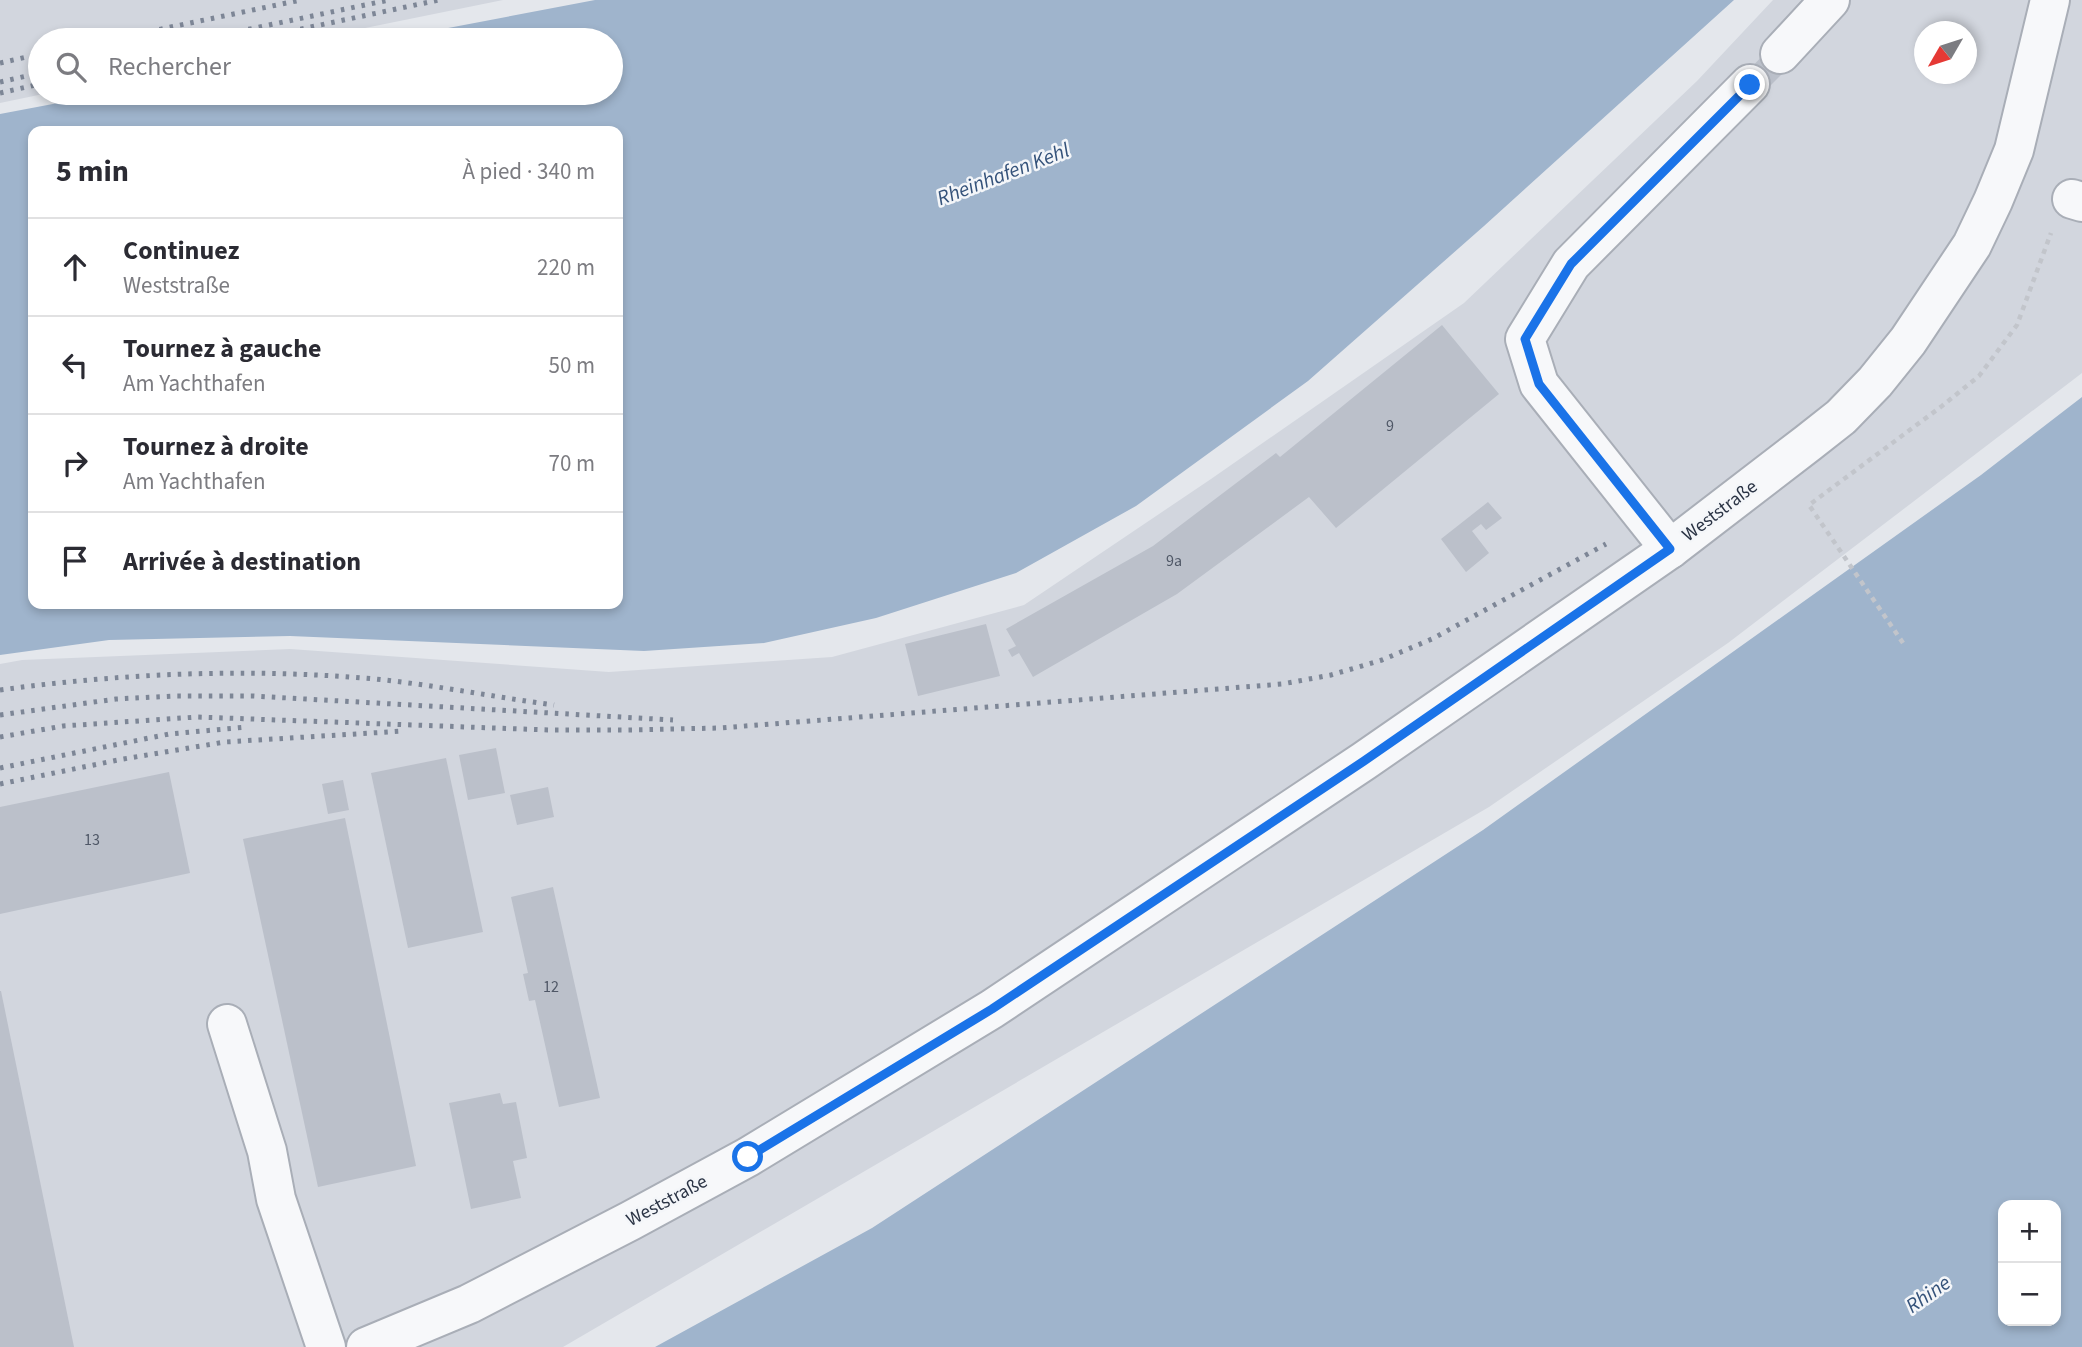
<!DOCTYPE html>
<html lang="fr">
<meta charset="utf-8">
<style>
:root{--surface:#fff;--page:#f7f7f7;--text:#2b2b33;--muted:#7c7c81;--line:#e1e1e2}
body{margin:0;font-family:"Source Sans 3",sans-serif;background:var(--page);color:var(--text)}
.controls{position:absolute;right:21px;bottom:21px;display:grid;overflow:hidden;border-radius:14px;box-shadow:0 4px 10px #0003}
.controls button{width:63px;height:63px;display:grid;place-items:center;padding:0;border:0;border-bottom:2px solid var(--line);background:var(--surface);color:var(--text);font:35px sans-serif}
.compass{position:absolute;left:1914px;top:21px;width:63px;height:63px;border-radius:50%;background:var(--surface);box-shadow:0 4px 10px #0003;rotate:231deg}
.stop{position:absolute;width:21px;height:21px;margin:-16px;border:5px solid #1a73e8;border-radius:50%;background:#fff}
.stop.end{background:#1a73e8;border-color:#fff;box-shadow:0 2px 7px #0008}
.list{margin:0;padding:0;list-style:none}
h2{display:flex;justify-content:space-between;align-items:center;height:91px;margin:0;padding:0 28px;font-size:30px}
h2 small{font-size:23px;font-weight:400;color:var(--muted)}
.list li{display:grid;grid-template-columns:46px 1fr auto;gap:21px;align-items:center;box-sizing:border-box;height:98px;padding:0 28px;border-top:2px solid var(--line)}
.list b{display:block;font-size:26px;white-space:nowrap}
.list p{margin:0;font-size:23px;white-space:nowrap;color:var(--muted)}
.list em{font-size:23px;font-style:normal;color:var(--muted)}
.icon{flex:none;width:38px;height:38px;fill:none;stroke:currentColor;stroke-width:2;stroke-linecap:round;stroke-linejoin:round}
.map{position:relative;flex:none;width:2082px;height:1347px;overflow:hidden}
.search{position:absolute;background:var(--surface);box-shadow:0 4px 10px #0003;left:28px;top:28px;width:595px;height:77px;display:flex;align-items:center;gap:18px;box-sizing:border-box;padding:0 24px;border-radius:38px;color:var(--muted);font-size:26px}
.panel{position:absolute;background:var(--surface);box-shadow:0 4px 10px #0003;left:28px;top:126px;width:595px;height:483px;border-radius:14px}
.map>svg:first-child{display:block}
</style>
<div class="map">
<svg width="2082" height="1347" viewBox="0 0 2082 1347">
<rect width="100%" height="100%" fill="#e4e7ec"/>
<g fill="#d2d6de" fill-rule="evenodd">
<polygon points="0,0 503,0 306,40 40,40 40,93 48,93 0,103"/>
<path d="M1773,0h309v373l-354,270 -239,164 -926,540h-563v-683l22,-4 268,-11 319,23 223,-15 192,-52 187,-126 253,-176 233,-222zM1924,32h42v42h-42z"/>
</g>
<g fill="#9fb4cc" fill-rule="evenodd">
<path d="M595,0h1139l-250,226 -176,155 -172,125 -120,67 -140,45 -112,25 -120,8 -354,-15 -181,4 -109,15v-541l111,-21h500v-53h-226zM33,131h585v473h-585z"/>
<path d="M2082,397v950h-1427l217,-119 611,-398 498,-355zM2003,1205h53v116h-53z"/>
</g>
<g fill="#bbc0ca">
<polygon points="1772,46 1791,65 1761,95 1742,77"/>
<polygon points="1442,325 1499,394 1336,528 1309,497 1177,594 1033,677 1019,653 1012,657 1008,650 1016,646 1006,629 1153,546 1276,453 1280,457"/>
<polygon points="1488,502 1502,518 1486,530 1481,524 1472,531 1489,553 1466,572 1441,539"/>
<polygon points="986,624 1000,676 918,696 905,644"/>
<polygon points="496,748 505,793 468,800 459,755"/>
<polygon points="446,758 483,932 408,948 371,773"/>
<polygon points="169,772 190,873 0,914 0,807"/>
<polygon points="343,780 349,810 328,814 322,784"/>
<polygon points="548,787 554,817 517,825 510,795"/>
<polygon points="345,818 416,1166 318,1187 243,839"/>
<polygon points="553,887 600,1098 559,1107 535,1000 529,1001 523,974 528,973 511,897"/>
<polygon points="0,991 1,991 74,1347 0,1347"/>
<polygon points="500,1093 503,1104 516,1102 527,1158 513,1161 521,1198 471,1209 449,1103"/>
</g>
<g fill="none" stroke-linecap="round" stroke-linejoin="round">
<defs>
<g id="minor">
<polyline points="1780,54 1830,0"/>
<polyline points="2072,199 2082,202"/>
<polyline points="1670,549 1539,384 1525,339 1571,264 1750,84"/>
<polyline points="227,1024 267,1151 276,1199 326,1347"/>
<polyline points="366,1347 469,1304 630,1221 748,1157 992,1009 1364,761 1670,549 1808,443 1841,417 1875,382 1908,341 1972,245 1993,201 2014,150 2050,0"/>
</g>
</defs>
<use href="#minor" stroke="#a9aeb7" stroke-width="42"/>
<polyline stroke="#c2c5cb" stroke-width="4.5" stroke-dasharray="5 5" stroke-linecap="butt" points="1903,643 1809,505 1942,406 1979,376 2017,325 2051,233"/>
<use href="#minor" stroke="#f7f8fa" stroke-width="38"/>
<g stroke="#7d8696" stroke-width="5" stroke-dasharray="3.5 7" stroke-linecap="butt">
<polyline points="108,40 301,0"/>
<polyline points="197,40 389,0"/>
<polyline points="249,40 439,0"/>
<polyline points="0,63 40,54"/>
<polyline points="0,82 40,73"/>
<polyline points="0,93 40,84"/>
<path d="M0,690c125,-17 250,-22 375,-11 60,6 119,18 179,26"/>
<polyline points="0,715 116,699 175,696 253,696 673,720"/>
<polyline points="0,737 63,726 197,717 548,730 627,730 720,728 1282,684 1331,675 1382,660 1432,639 1606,544"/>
<polyline points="0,768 169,734 247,727"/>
<polyline points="0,784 123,759 225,742 404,731"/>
</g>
</g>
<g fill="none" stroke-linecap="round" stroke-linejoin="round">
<polyline stroke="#1a73e8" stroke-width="9" points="748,1157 992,1009 1364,761 1670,549 1539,384 1525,339 1571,264 1750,85"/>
</g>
<g text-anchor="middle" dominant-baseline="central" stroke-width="5" stroke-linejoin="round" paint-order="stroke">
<g font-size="16" fill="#4f5766">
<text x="1390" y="426">9</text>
<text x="1174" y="561">9a</text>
<text x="92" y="840">13</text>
<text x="551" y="987">12</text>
</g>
<g font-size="19" fill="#2b3445" stroke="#f4f6f9">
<text transform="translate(1720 511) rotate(-37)">Weststraße</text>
<text transform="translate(667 1201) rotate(-28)">Weststraße</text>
</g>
<g font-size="21" font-style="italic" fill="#34527a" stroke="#f4f6f9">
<text transform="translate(1003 174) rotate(-21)">Rheinhafen Kehl</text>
<text transform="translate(1928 1294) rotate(-35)">Rhine</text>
</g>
</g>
</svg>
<div class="controls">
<button>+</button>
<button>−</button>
</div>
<svg class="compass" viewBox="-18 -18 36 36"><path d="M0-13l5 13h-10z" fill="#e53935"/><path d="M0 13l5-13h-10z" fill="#7c7c81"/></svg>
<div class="stop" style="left:748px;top:1157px"></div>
<div class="stop end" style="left:1750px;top:85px"></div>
<div class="search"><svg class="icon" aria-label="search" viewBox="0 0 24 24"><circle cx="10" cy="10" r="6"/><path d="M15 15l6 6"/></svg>Rechercher</div>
<section class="panel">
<h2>5 min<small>À pied · 340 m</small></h2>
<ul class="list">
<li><svg class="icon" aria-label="ahead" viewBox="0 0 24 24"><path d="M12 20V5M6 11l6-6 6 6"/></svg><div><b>Continuez</b><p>Weststraße</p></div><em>220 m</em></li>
<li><svg class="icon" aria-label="left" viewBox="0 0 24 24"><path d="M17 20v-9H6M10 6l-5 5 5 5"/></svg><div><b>Tournez à gauche</b><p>Am Yachthafen</p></div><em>50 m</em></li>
<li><svg class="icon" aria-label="right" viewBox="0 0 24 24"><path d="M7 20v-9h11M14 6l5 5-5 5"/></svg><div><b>Tournez à droite</b><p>Am Yachthafen</p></div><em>70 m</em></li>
<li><svg class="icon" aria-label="arrive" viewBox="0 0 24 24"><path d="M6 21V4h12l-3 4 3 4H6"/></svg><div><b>Arrivée à destination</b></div></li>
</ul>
</section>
</div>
